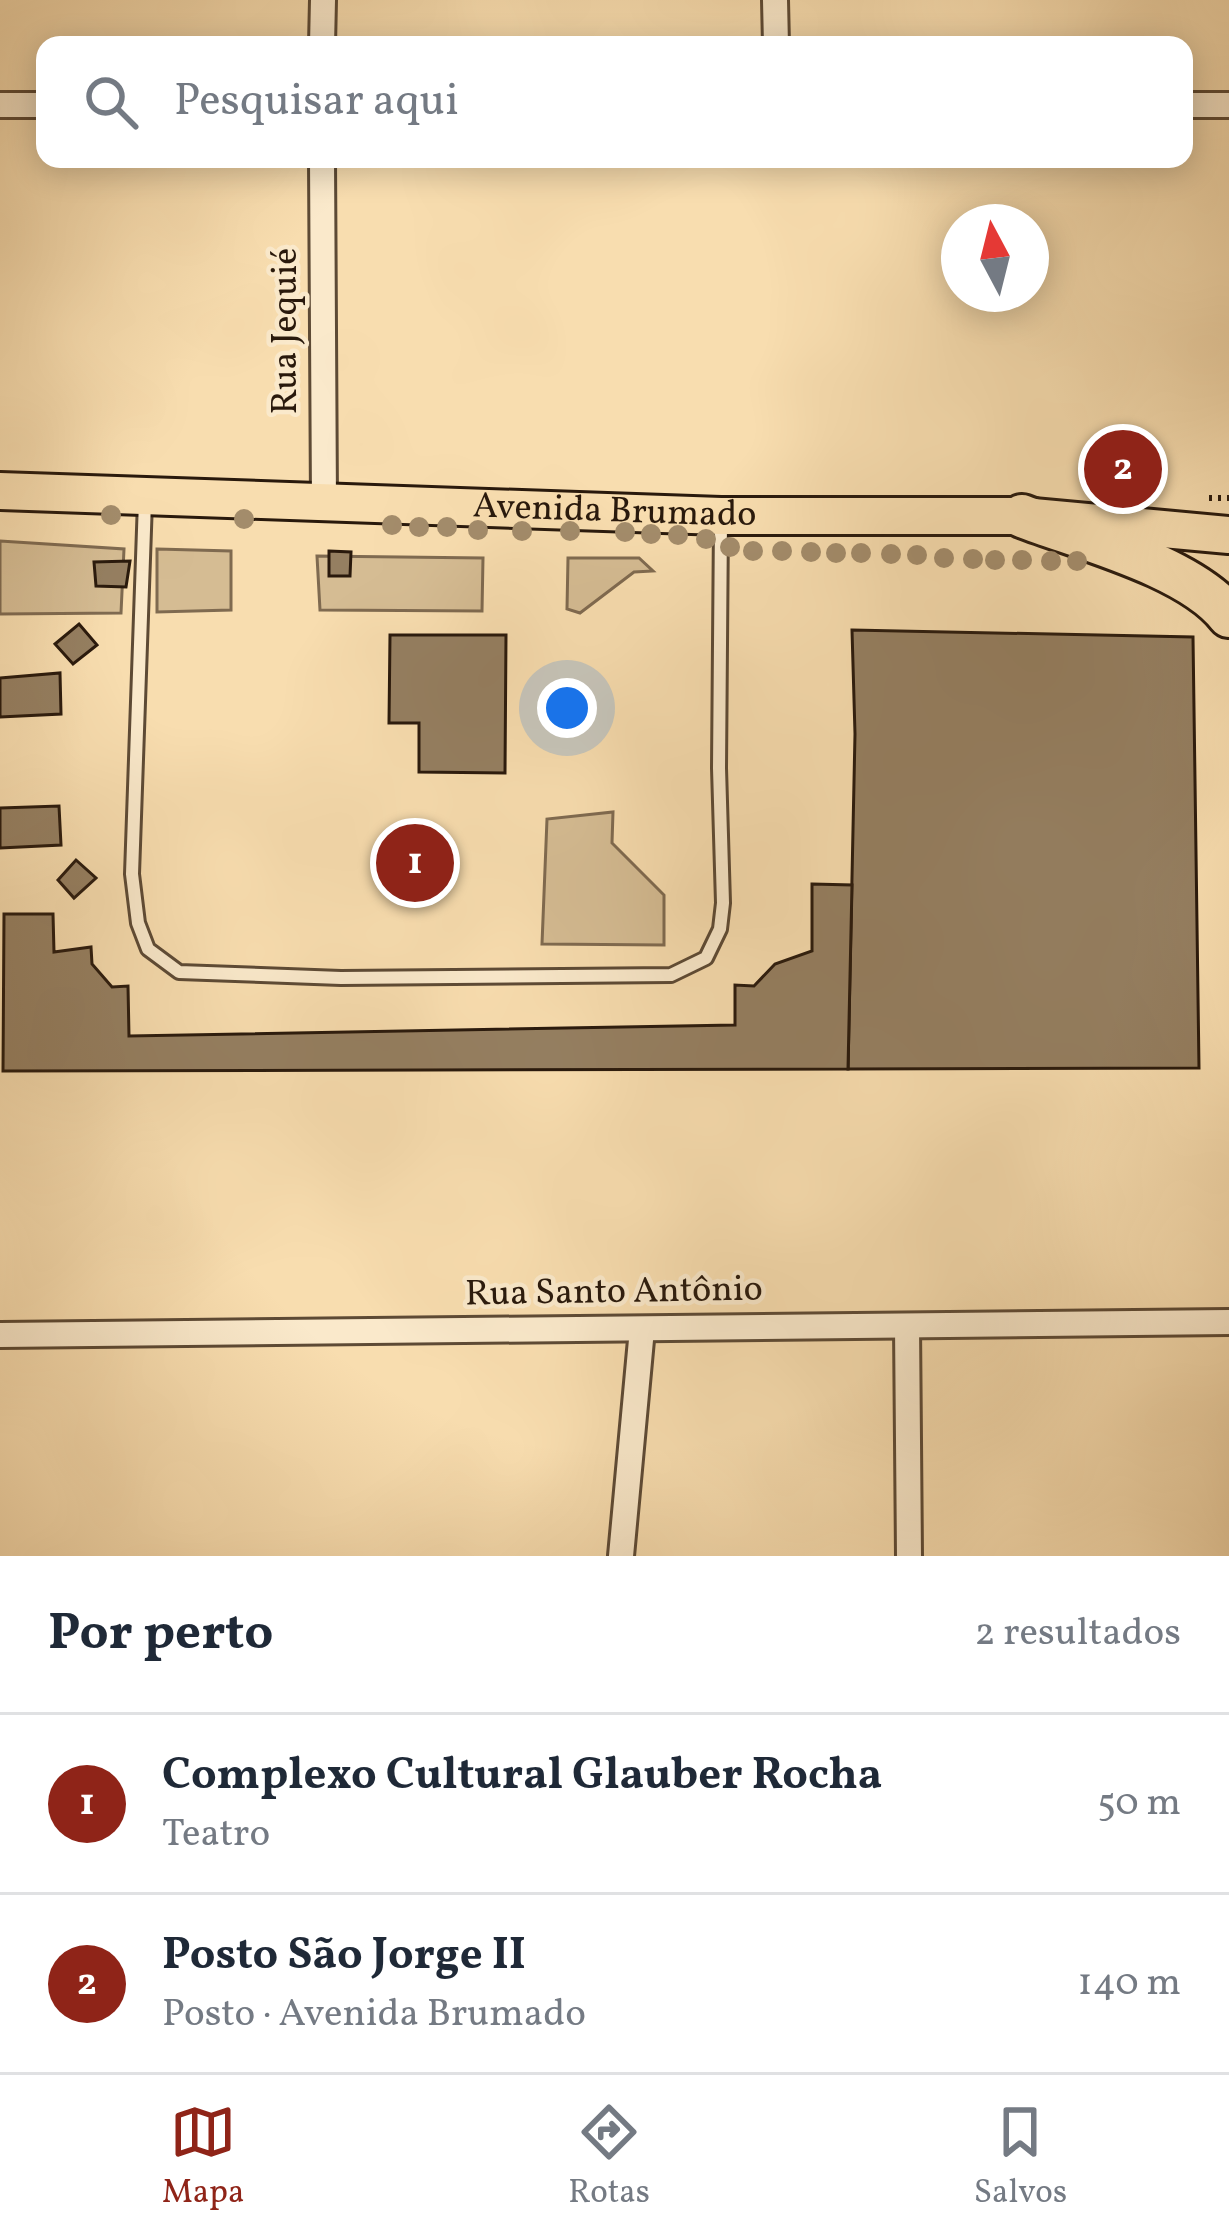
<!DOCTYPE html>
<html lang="pt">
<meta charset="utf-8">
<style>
:root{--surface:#fff;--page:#f6f6f7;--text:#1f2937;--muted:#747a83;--line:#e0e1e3;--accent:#8f2418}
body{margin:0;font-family:Vollkorn,serif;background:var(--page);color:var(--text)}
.compass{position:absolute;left:941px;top:204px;width:108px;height:108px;border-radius:50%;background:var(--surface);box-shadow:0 6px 30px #0003;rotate:353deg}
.you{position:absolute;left:567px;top:708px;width:42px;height:42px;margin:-30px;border:9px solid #fff;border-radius:50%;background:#1a73e8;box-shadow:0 0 0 18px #1a73e833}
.badge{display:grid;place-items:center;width:78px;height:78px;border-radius:50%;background:var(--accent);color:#fff;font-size:39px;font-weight:700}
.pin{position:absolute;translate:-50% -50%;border:6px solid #fff;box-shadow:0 3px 12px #0006}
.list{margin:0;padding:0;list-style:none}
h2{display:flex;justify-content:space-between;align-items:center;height:156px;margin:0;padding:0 48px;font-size:51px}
h2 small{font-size:39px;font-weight:400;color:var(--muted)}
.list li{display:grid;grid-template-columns:78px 1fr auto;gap:36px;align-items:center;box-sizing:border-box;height:180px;padding:0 48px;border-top:3px solid var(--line)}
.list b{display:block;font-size:45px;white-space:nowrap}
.list p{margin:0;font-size:39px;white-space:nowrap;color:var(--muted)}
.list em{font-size:39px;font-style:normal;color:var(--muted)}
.icon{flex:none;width:66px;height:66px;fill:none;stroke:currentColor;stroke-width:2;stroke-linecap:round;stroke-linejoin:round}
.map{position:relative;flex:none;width:1229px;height:1556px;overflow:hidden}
.search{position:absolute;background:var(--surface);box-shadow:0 6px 30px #0003;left:36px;right:36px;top:36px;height:132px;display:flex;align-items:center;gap:30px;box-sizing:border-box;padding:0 42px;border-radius:24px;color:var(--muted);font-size:45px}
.sheet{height:516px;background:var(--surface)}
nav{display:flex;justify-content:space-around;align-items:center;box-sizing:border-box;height:168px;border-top:3px solid var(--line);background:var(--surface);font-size:33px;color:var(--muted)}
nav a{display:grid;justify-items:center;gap:6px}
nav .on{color:var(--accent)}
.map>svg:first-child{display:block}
</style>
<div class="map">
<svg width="1229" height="1556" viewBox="0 0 1229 1556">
<rect width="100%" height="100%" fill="#f8ddaf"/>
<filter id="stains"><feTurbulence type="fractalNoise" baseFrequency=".00167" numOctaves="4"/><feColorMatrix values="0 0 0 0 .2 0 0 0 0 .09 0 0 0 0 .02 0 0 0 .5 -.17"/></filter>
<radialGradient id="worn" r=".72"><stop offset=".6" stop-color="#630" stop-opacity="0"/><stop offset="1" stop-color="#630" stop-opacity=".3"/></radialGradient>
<g fill="#d5bc93" stroke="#7f6a50" stroke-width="3">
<polygon points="0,541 124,549 121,613 0,614"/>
<polygon points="157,549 231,551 231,610 157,612"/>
<polygon points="317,556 483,558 482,611 320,610"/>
<polygon points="568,558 639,558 653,571 634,572 580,613 567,609"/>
<polygon points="613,812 612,843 664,895 664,945 542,944 547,819"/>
</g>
<g fill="#957f61" stroke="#29190c" stroke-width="3">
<polygon points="329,551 351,552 350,576 329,576"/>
<polygon points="130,561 126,587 96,586 94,562"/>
<polygon points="79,624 97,645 73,664 55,644"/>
<polygon points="852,630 1193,637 1199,1068 848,1069 855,734"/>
<polygon points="390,635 506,635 505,773 419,772 419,723 389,723"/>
<polygon points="60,673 61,714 0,717 0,678"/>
<polygon points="59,806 61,845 0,848 0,808"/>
<polygon points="76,860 96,878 74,898 58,880"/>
<polygon points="812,884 852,885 848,1069 3,1071 4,914 53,914 54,952 91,947 92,964 112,987 128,986 129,1036 735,1025 735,985 754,986 775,964 812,951"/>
</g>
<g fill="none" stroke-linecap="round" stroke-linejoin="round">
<defs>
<polyline id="lane" points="145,501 132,874 138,923 148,949 179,972 341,978 671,975 706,958 720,929 723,903 719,768 721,520"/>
<g id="street">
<polyline points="775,0 776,45"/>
<polyline points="322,45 323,0"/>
<polyline points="0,105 45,105"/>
<polyline points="1184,105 1229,105"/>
<polyline points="322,159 324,502"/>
<polyline points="907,1326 909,1556"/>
<polyline points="0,1335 1229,1322"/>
<polyline points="621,1556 642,1329"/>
</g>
<g id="primary">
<path id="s1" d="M0,491l721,25h301l207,19"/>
</g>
<path id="highway" d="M1022,516c60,23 168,50 207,100"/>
</defs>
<use href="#lane" stroke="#5d4a35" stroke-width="18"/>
<use href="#street" stroke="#5d4a35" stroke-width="30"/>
<use href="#primary" stroke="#29190c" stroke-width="42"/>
<use href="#highway" stroke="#29190c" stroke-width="48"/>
<polyline stroke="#29190c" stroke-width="6" stroke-dasharray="3 6" stroke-linecap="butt" points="1209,498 1229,498"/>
<use href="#lane" stroke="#fae9cb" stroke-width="12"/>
<use href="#street" stroke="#fae9cb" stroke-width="24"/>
<use href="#primary" stroke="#f8ddaf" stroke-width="36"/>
<use href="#highway" stroke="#f8ddaf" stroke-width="42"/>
</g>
<g fill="#a38c6b">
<circle cx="111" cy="515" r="10"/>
<circle cx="244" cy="519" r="10"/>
<circle cx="392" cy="525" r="10"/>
<circle cx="419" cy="527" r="10"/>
<circle cx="447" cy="527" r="10"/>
<circle cx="478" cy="530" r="10"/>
<circle cx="522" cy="531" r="10"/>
<circle cx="570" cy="531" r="10"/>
<circle cx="625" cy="532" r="10"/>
<circle cx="651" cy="534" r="10"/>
<circle cx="678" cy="535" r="10"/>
<circle cx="706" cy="539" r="10"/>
<circle cx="730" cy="547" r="10"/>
<circle cx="753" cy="551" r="10"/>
<circle cx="782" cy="551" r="10"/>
<circle cx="811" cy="552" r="10"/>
<circle cx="836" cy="553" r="10"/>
<circle cx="861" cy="553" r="10"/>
<circle cx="891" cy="554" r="10"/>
<circle cx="917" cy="555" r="10"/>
<circle cx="944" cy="558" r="10"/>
<circle cx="973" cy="559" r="10"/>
<circle cx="995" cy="560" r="10"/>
<circle cx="1022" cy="560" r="10"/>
<circle cx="1051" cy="561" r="10"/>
<circle cx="1077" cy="561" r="10"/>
</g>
<g text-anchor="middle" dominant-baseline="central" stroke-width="9" stroke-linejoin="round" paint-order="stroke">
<g font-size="36" fill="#29190c" stroke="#fae9cb">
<text transform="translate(287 331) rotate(-90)">Rua Jequié</text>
<text stroke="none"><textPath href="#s1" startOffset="615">Avenida Brumado</textPath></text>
<text transform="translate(614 1293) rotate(-1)">Rua Santo Antônio</text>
</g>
</g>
<rect width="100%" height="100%" filter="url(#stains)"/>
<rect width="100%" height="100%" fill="url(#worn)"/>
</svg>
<svg class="compass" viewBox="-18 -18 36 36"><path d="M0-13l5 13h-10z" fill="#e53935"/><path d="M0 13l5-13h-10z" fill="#747a83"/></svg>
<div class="you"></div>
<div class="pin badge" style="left:415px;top:863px">1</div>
<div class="pin badge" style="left:1123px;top:469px">2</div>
<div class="search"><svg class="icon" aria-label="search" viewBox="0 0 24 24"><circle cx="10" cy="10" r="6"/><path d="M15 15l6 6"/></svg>Pesquisar aqui</div>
</div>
<section class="sheet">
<h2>Por perto<small>2 resultados</small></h2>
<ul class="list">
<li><span class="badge">1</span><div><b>Complexo Cultural Glauber Rocha</b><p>Teatro</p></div><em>50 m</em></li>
<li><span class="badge">2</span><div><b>Posto São Jorge II</b><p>Posto · Avenida Brumado</p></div><em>140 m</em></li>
</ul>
</section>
<nav>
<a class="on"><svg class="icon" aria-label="map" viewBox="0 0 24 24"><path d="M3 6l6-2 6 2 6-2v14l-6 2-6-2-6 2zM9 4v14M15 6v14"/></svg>Mapa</a>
<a><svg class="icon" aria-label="directions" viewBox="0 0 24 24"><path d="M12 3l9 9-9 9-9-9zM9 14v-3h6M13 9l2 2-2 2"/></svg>Rotas</a>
<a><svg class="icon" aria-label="saved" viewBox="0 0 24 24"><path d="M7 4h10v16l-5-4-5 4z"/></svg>Salvos</a>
</nav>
